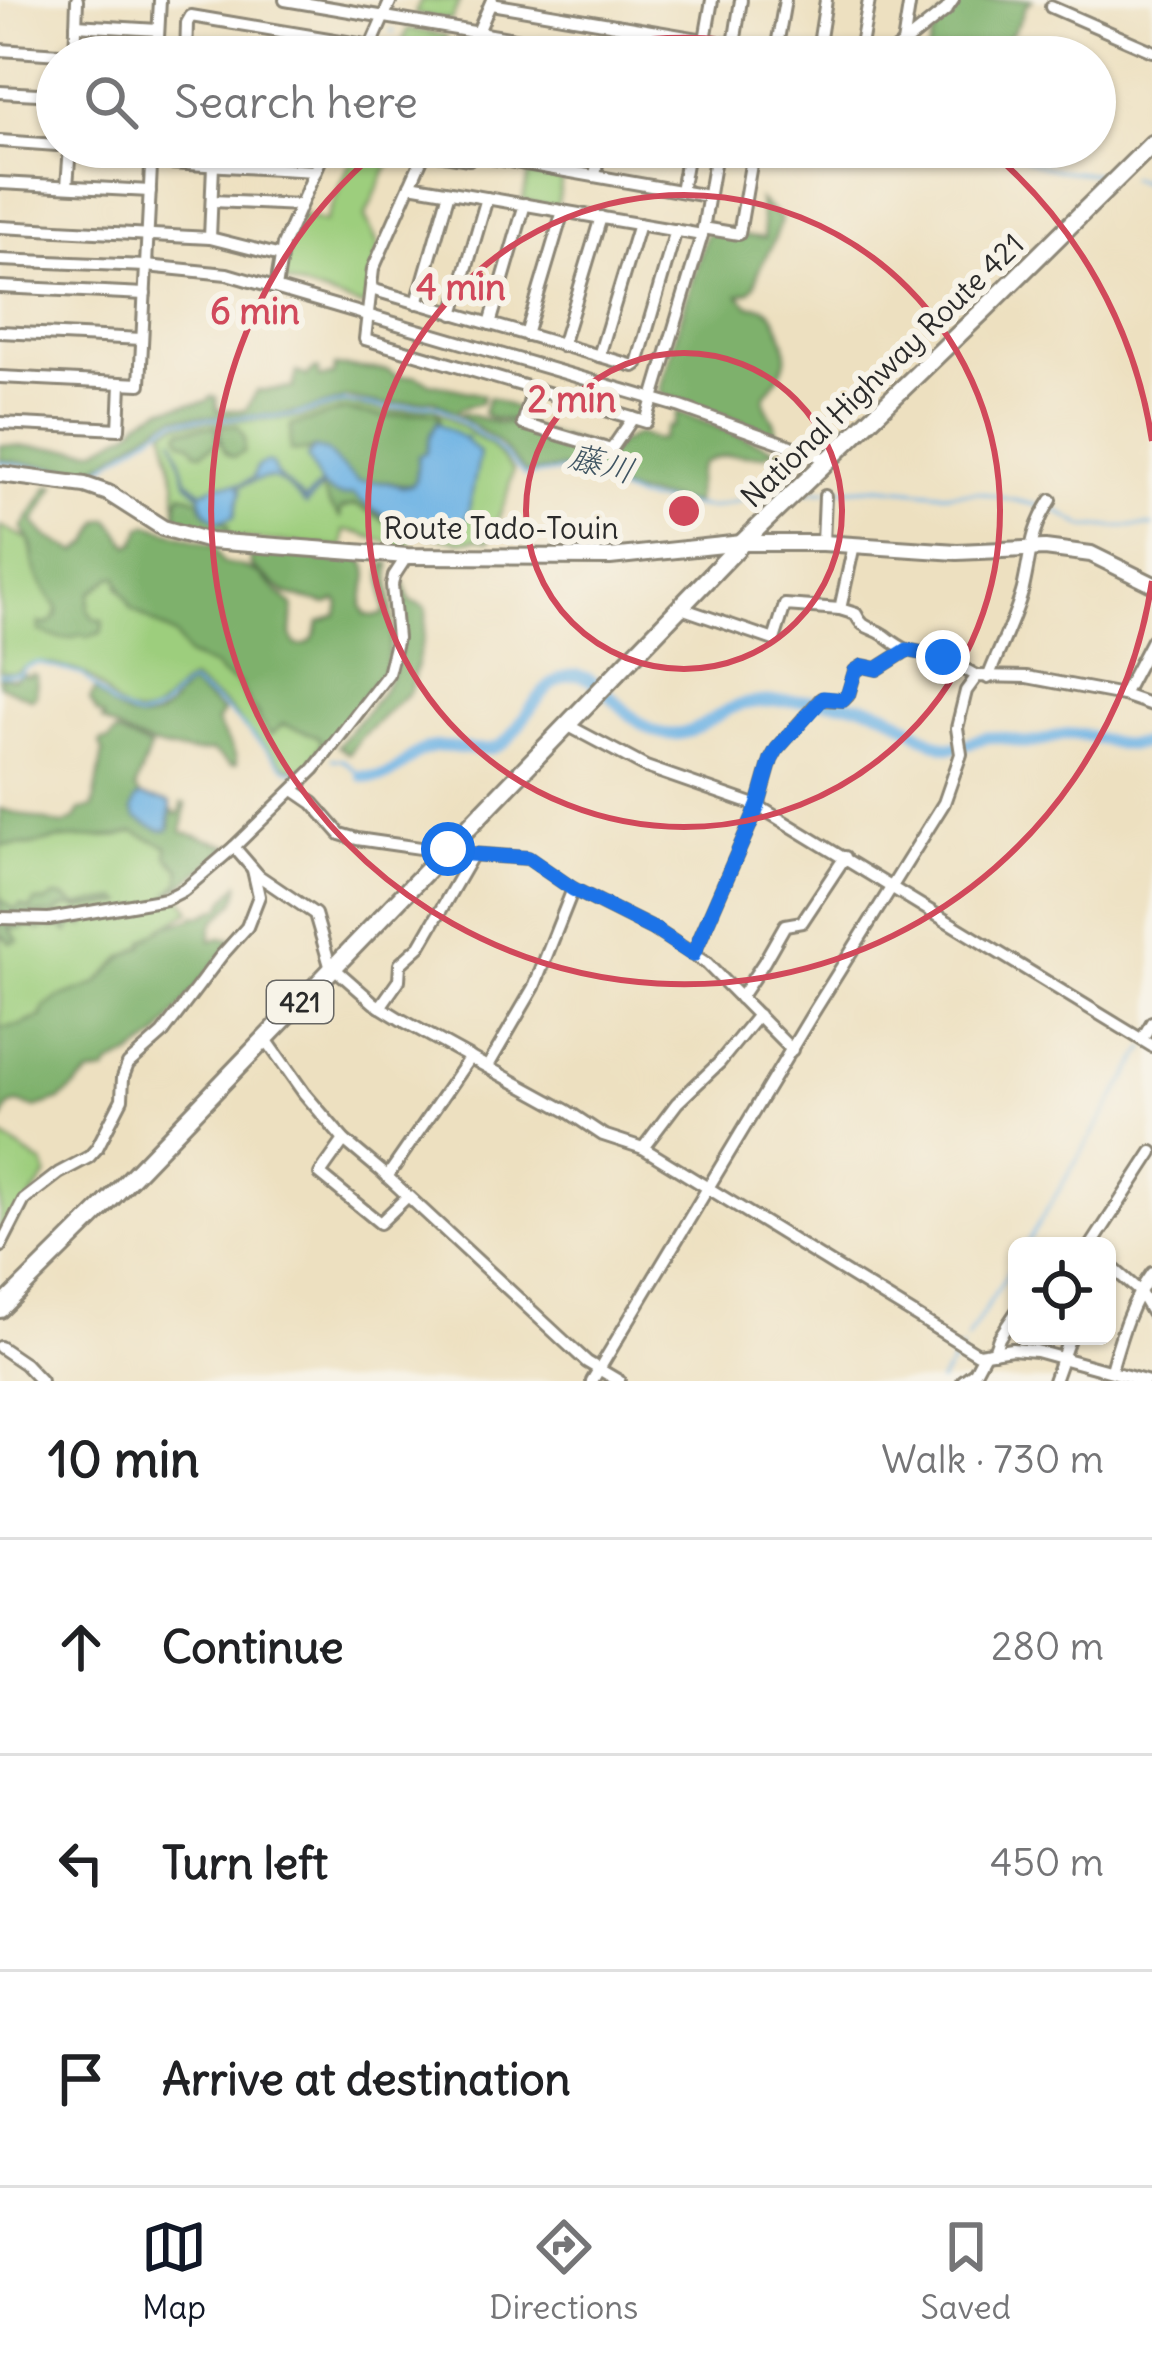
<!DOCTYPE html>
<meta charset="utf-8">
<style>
:root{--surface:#fff;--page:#f6f6f6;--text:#202124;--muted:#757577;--line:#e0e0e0;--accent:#111827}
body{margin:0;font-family:Delius,"Klee One",sans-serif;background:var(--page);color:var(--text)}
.controls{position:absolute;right:36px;bottom:36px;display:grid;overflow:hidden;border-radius:18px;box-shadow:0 3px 9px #0004}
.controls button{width:108px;height:108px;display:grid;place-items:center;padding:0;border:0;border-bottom:3px solid var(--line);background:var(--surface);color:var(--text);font:60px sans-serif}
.stop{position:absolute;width:36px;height:36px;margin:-27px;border:9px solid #1a73e8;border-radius:50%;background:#fff}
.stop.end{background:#1a73e8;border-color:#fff;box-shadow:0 3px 12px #0008}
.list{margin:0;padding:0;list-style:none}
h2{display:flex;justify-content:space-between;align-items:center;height:156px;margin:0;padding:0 48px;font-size:51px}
h2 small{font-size:39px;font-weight:400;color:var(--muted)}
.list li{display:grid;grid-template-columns:78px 1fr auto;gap:36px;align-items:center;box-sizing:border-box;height:216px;padding:0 48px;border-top:3px solid var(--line)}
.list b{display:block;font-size:45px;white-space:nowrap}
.list em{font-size:39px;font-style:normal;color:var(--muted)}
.icon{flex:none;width:66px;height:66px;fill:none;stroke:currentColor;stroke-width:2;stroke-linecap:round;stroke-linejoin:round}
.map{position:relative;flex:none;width:1152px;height:1381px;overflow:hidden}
.search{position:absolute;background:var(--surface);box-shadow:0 3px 9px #0004;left:36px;right:36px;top:36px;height:132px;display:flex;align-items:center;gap:30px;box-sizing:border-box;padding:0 42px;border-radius:66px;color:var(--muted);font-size:45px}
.sheet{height:804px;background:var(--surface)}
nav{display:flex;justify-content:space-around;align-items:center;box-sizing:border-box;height:168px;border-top:3px solid var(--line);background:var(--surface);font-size:33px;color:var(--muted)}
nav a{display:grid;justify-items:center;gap:6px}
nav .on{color:var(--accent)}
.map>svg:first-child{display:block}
</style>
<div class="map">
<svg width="1152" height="1381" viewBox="0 0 1152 1381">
<rect width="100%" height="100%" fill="#f7f3e8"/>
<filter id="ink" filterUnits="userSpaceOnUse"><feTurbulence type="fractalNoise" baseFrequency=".00833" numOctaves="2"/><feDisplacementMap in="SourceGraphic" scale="24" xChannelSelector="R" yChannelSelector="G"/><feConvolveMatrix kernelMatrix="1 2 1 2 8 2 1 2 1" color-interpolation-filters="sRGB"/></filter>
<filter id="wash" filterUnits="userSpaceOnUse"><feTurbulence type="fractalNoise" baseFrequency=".004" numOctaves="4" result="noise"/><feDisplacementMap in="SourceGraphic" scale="48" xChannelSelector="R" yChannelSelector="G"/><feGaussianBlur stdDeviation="2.7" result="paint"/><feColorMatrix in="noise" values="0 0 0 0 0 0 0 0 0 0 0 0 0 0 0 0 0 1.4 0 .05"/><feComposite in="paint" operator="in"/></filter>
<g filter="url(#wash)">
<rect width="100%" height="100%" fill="#ede0c0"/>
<g fill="#9dce7d" stroke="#647c54" stroke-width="3">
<polygon points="421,0 460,0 451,20 415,14"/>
<polygon points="408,29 446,36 437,57 396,57"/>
<polygon points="357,147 396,147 365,217 379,246 365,305 360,306 283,281 289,243 302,215 325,222"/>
<polygon points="529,168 563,173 557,207 523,201"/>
<path d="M344,404l46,8 42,-5 59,39 22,24 -7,29 -17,42 -11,-2 -17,3 -44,-8 -14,17 -4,-1 -1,-6c-20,-2 -34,-12 -54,-14l-1,18 -136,-13 -31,-10v-39l-12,-56 16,-7 119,-5z"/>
<path d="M0,526l30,14 4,27 24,42 -3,10 -15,12c30,11 34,7 60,-10l-6,-2 -6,-9 2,-17 23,-17 5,1 1,11 8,8 4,12 47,29 10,19 26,10 8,9 17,9 22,39 11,11 11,-10 34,11 5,6 -14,30 -23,-5 -40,-38 -17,-21 -37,-27c-20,7 -27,38 -53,35 -26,-3 -32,-29 -52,-40 -8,-5 -19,-6 -28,-9 -20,-5 -26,-4 -43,7l-15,-2z"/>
<polygon points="134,831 167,846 169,859 181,869 180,882 169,893 181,896 191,911 160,929 144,946 122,958 97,984 51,1004 42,1012 42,1016 21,1025 0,1028 0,845 30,845 59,839 119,836"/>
<polygon points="0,1135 43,1164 47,1175 0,1243"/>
</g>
<g fill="#7eb16c" stroke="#546e4c" stroke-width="3">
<path d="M960,0h72l-7,7c-6,22 -24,44 -47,50 -15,4 -36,0 -52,0l12,-37z"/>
<path d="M759,200l22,19c-4,17 -11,31 -20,46 -4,6 -3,13 -6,20 -4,7 -9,8 -16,10l10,11c6,0 12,-1 18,3 11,7 23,43 18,54 -5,12 -13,24 -21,34 0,15 14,22 12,37l-113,-39 -3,-6 46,-154 6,-3 53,6z"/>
<polygon points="335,366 387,370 398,376 416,376 430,383 483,395 481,403 461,408 455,413 433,400 386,405 347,398 301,412 279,415 176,417 161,424 91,471 0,460 0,445 95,450 132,430 141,420 163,408 207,401 212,396 216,397 217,410 246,410 257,391 293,388 297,372 307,376 315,369 319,370 319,378 334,375"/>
<path d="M489,397l32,14v10c-14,-2 -27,1 -38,-8z"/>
<path d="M344,410l41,7 41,-5 13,3 1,6 -10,14 -4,17 -8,4 -2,24 -4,5c-12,2 -18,-3 -30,-4 -7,0 -13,3 -20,1 -19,-6 -27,-28 -48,-34l-7,3h-17l1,-25z"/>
<path d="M677,412l104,39h-10l-5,4c-28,2 -34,-5 -64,8l-4,9 -3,31 -61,-9 -72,-26 -36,5 -29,-31 -39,-27 5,-2 34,10 21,1 93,29 8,-10 19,-9 17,6 7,-1 5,-12h6z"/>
<polygon points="216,426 218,442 202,453 197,452 189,442 182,441 179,433 182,429"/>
<path d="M220,426h18l7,13 -1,13 -10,5c-14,-3 -13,-19 -14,-31z"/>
<path d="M49,486h6l-21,36 12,14 31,16 13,-10 10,-21 9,-2c10,9 12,20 21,27l5,-3 7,-16 7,-2 65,21 9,17 21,4 16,8 33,31 -2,29 5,10c16,3 20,-10 23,-22l18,-8 2,-12 -2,-3 -10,4 -40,-10 -36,-28 -1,-14 3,-2 109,9c13,16 0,31 0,48l4,8c7,1 13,2 19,-2l-3,-42 3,-8h5l-1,19 4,48 -7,38 -73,94 9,-19 -5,-7 -34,-12 -12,11 -10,-12 -3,-10 -8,-7 -11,-22 -17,-9 -8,-9 -26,-10 -12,-20 -45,-28c-4,-13 -12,-17 -13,-31h-6l-22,16 -2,17 6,9 10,2 -3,12 -14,4 -6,-3c-13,9 -29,3 -42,-3v-8l8,2 8,-6 3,-10c-8,-11 -20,-30 -24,-44 -2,-6 1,-14 -2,-20 -2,-6 -7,-11 -10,-17z"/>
<path d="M323,486c8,9 19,11 30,8 17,16 37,30 62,28v5c-21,6 -40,-15 -61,-22l-13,4 -1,8 -11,-12 -8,-17z"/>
<path d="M182,493l18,7c2,14 16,19 28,24l1,12 -22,-1 -31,-10 2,-25z"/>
<path d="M403,579l7,22 15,6 2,4 -4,29 -13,51 -50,47 -11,16 -11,-8c23,-29 57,-60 62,-99 2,-19 -2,-40 -3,-59l2,-8z"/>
<polygon points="24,674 28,677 32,674 37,676 36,695 32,699 0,685 0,676 13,679"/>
<path d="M190,685l33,27 -6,10c5,15 20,27 19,42l-5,1 -19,-14c-29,4 -69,-5 -94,-21 -6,-3 -10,-7 -16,-9l2,-4 -7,-4 -7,-13 5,-11c19,23 48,46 75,17 7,-9 11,-16 20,-21z"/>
<polygon points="116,733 150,748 135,789 141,796 136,800 132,811 170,828 171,809 177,815 181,811 182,803 186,804 182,832 230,846 179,889 172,891 180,882 181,869 167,856 167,847 134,832 119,836 59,839 30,845 0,845 0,809 62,825 75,819 80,810 93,808 103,752 100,743 102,741 108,741"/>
<path d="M239,884c0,32 -32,25 -28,57l9,-3 14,1 -77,99 -27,18 -20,9 -4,7 -17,3 -29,25 -25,8 -18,-5 -8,3 -9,20v-98l21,-3 21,-8 2,-9 14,-10 39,-14 25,-26 21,-12 1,-5 22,-15 25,-7 4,-4 6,1 21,-9 2,-6z"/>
<path d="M55,896l8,1 15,9c14,-4 26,-5 41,-7l5,4 -44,6 -11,-3 -11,4v4l-58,1v-16l16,11 4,-5 11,4 4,-8 10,1z"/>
<polygon points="81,918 86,922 85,925 82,926 79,921 75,922 68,932 57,924 53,929 48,926 40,930 30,926 20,929 8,927 18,941 10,943 4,936 0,938 0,922"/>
</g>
<g fill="#6eb3e4" stroke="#4c6f88" stroke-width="3">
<path d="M437,422l25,15h5l-2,3 15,13 -12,60 -6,15c-42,-4 -77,-3 -109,-34 -10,5 -22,0 -30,-8l-17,19c-27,-26 -28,-36 -67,-18l2,4 -7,26 -15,4c-14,-7 -17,-13 -19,-27l-13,-11 -14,-46 14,43 15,12 17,-8h22l12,-6 4,-12 9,-4 6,2 4,10 29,26 16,-16 -14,-27 7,-9 13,3 10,12 21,18 28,1 16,5 10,-2 4,-5 2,-24 8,-4 4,-17z"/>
<polygon points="141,796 169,802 171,805 168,830 159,830 136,818 132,809 136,799"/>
</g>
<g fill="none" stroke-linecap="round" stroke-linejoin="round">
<g stroke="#6eb3e4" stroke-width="3">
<polyline points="391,31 394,32"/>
<polyline points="482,46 549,57"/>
<path d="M1010,147c28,27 62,24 99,28"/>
<polyline points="1130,178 1152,185"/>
<polyline points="0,463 92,474 164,426 178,420 292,416 344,402 391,408 430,404 440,407 493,444 525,476 563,471 639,499 710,508 765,494 784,493"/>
<polyline points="806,492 880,487 947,494 978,492 1040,506"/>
<polyline points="1050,507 1085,527 1152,526"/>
<path d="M0,674h19l7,-7 12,-4 45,12 30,31 24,12c34,-4 30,-24 53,-35l36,26 59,59 9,4 11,-1"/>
<polyline points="332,759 343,760 362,776"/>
<polyline points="1025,1246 1145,1048"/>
<polyline points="967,1339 1017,1258"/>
<polyline points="940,1381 962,1348"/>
</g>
<path stroke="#6eb3e4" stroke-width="12" d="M362,776c37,9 41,-24 72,-29 21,-3 53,10 71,-5 19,-17 39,-68 71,-67 28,2 55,55 89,59 33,4 47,-21 75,-29 18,-5 44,-4 63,-4 20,-1 64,3 81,11 18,8 45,32 64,35 16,2 28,-10 44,-10 12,-1 23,5 35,6 16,0 30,-10 45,-9 32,1 42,17 80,8"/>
</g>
</g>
<g filter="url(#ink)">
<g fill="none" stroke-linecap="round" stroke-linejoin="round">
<defs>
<g id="minor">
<polyline points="285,0 621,57"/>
<polyline points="491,4 734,45"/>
<polyline points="1051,7 1152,51"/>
<polyline points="76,25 158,30"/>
<polyline points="705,40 712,0"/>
<polyline points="903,44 910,0"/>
<polyline points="0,50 75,55"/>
<polyline points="75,57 77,0"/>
<polyline points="157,57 160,0"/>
<polyline points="186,57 187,23 191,16 371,46"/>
<polyline points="366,57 391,0"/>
<polyline points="467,57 492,0"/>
<polyline points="732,57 741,0"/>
<polyline points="775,57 785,0"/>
<polyline points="817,57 826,0"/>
<polyline points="859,57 869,0"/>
<polyline points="887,57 946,10 953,0"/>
<polyline points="0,92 57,95"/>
<polyline points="0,141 57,145"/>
<polyline points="427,147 373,269 365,339 646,422 702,235 717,147"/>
<polyline points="490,147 491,158 708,196"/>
<polyline points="670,147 689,150"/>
<polyline points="425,152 469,159 471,147"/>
<polyline points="151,162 316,171"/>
<polyline points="595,176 600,147"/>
<polyline points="0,183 150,191"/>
<polyline points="410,185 702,235"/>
<polyline points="67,186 70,147"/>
<polyline points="681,191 689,147"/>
<polyline points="212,201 300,205"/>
<polyline points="0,227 210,238 213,165"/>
<polyline points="703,228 739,234 754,147"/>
<polyline points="210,238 281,256"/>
<polyline points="0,260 146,266 227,274 681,407 830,460"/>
<polyline points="0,287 145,294"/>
<polyline points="276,288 283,245 326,147"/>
<polyline points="371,289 634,366 637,364 676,230"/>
<polyline points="417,303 449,192"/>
<polyline points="453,314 487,198"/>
<polyline points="490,324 525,204"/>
<polyline points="0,332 142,339"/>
<polyline points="526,335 563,211"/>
<polyline points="562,346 601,217"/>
<polyline points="599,356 639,224"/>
<polyline points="0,377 140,384 152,147"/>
<polyline points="533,389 523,424 611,450 633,418"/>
<polyline points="0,423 119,429 121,384"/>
<polyline points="823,543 825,496"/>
<path d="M854,545l-14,64 16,5c7,16 15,12 28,21 8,6 12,10 23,15"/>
<polyline points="681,608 774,640 785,605 840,609"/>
<path d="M988,678c11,-29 27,-59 35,-89 8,-35 7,-58 28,-89"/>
<polyline points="1123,695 1152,705"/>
<polyline points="567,725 646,767 758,806 1152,1046"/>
<polyline points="294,790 313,803 340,834 357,839 420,848 442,855"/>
<polyline points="234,847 259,876 315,914 331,969"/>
<polyline points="448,849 456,853 528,858 573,889 657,931 706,963 792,1050"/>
<polyline points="0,918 49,919 166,899 184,890 234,847 314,769 388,674 397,638 392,585 394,576 407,556"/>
<polyline points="693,955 758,806 771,760 777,749 821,699 843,700 848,695 855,671 863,666 877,669 907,650 943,657 977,676"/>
<polyline points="333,967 374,1003 400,1019 567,1111 603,1135 643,1148 978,1354 1012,1349 1036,1351 1145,1381"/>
<polyline points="740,998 764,962 785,925 802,922 845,857"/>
<polyline points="380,1007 399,980 400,964 420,946 473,854"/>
<polyline points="265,1038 304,1093 344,1140 381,1171 563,1340 587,1362 619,1381"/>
<polyline points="1142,1039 1152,1022"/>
<polyline points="488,1066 534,987 573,889"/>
<polyline points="344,1140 320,1174 380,1223 407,1197"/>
<polyline points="643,1148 677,1103 719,1063 758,1015"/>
<polyline points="387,1177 470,1057"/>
<polyline points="1091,1246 1152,1152"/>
<polyline points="0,1247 24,1200 59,1173 89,1157 97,1148 122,1099 123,1077 128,1064 162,1034 221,956 247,927 259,896 253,870"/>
<polyline points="1107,1263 1139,1291 1152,1313"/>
<polyline points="0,1347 25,1364 41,1381"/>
<polyline points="994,1352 999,1338 1017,1311"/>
<path d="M1111,1370c10,-35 19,-67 41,-97"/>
<polyline points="592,1381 813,1013 944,803 961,754 957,728 966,691 977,676 1027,677 1123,695 1152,640"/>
<polyline points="963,1381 975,1372 984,1355"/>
<polyline points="1054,1381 1070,1336"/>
</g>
<polyline id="major" points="0,474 85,485 108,493 163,528 210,541 407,556 610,557 742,543 823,543 957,552 1045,548 1091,554 1152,584"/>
<polyline id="highway" points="0,1309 102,1208 742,543 986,308 1152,144"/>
</defs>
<use href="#minor" stroke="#8c8676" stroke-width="16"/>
<use href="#major" stroke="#8c8676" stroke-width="20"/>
<use href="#highway" stroke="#8c8676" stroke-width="22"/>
<use href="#minor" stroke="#fff" stroke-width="10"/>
<use href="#major" stroke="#fff" stroke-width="14"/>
<use href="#highway" stroke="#fff" stroke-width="16"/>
</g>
</g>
<g fill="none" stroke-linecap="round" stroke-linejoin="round" filter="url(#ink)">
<polyline stroke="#1a73e8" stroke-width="15" points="448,849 456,853 528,858 573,889 657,931 693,955 758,806 771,760 777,749 823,698 843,700 848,694 855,671 863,666 877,669 907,650 943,657"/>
</g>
<g fill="none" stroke="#d1495b" stroke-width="6">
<circle cx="684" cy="511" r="158"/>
<circle cx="684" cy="511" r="316"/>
<path d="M1152 581A473 473 0 1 1 380 149M554 56A473 473 0 0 1 814 56M988 149A473 473 0 0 1 1152 441"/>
</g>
<g text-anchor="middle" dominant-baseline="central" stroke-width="12" stroke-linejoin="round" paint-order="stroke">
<rect fill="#f7f3e8" stroke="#686764" stroke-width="3" x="267" y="981" width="66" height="42" rx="9"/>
<g font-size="27" font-weight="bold" fill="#2b2b2b">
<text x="300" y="1002">421</text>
</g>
<g font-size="30" fill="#2b2b2b" stroke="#f7f3e8">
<text transform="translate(882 370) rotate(-44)">National Highway Route 421</text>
<text x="501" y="528">Route Tado-Touin</text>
</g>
<g font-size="33" font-style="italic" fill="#3f5462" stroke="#f7f3e8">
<text transform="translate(602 463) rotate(15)">藤川</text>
</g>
</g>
<circle cx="684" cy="511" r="18" fill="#d1495b" stroke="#f7f3e8" stroke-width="6"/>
<g font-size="36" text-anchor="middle" font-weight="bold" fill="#d1495b" stroke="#f7f3e8" stroke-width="12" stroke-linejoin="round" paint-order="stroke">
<text x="461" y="300">4 min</text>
<text x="255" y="324">6 min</text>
<text x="572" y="412">2 min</text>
</g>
</svg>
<div class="controls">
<button><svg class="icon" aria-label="locate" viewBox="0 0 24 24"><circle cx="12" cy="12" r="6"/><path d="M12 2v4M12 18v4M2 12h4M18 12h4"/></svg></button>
</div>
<div class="stop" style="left:448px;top:849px"></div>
<div class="stop end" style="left:943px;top:657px"></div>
<div class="search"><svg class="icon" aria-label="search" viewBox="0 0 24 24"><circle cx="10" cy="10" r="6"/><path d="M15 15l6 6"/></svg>Search here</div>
</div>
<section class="sheet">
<h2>10 min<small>Walk · 730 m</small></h2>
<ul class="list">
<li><svg class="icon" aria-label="ahead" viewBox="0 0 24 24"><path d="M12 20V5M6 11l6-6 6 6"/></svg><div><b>Continue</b></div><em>280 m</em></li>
<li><svg class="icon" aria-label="left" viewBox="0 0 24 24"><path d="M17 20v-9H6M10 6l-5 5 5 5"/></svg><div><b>Turn left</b></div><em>450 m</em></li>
<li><svg class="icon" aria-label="arrive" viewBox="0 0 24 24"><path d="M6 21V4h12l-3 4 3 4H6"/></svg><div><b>Arrive at destination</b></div></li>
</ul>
</section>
<nav>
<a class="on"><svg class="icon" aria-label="map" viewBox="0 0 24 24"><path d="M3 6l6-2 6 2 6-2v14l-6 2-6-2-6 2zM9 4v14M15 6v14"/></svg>Map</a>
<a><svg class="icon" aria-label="directions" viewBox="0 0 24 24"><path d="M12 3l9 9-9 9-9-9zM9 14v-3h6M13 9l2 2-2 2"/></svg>Directions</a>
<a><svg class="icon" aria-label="saved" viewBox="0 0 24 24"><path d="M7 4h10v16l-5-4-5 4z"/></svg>Saved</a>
</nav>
